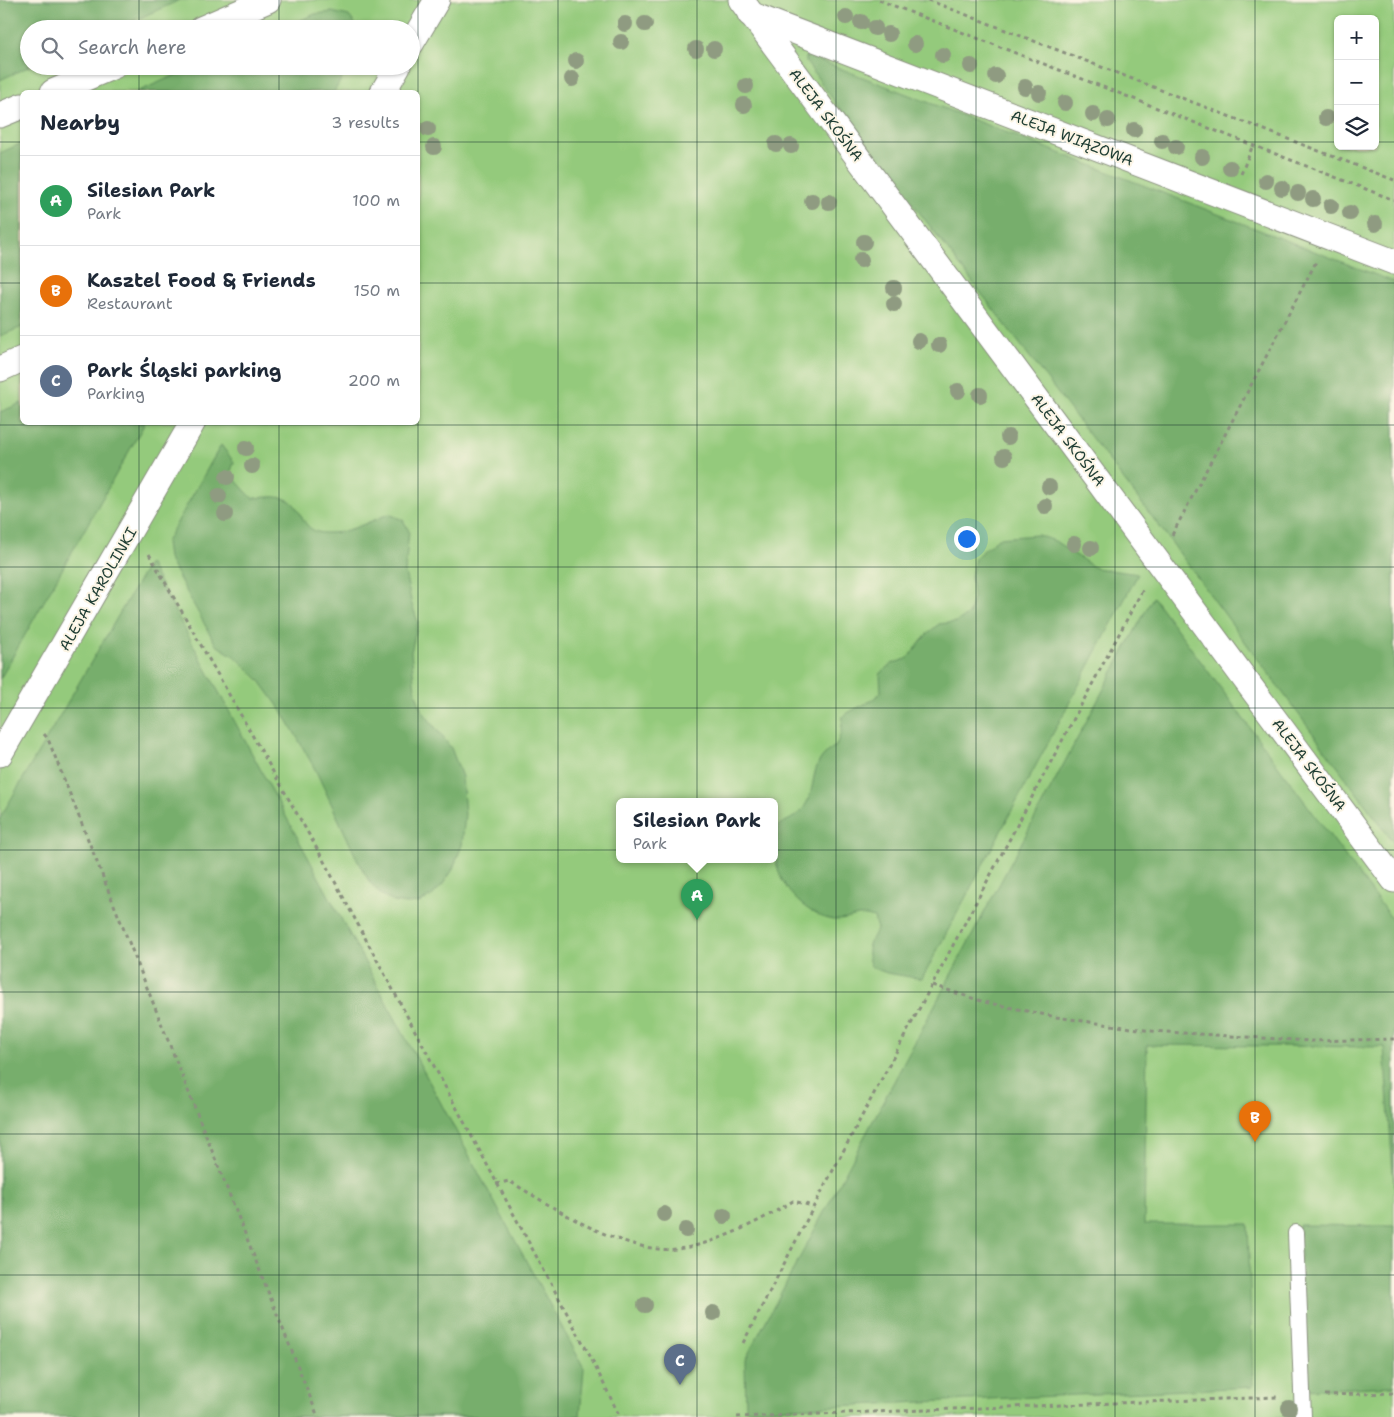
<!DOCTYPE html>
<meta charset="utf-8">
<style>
:root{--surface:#fff;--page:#f6f6f7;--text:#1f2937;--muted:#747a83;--line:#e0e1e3;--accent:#ea580c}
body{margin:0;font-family:"Shantell Sans",sans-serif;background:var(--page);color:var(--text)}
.controls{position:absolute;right:15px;top:15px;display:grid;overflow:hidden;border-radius:8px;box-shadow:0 1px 4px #0004}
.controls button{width:45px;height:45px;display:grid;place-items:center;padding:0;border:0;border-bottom:1px solid var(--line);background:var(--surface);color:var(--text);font:25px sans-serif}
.you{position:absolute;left:966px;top:538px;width:18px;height:18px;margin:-12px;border:4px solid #fff;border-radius:50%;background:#1a73e8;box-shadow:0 0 0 8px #1a73e833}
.badge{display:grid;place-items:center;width:32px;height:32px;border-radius:50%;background:var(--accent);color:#fff;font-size:16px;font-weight:700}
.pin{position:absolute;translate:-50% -41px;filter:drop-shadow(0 1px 2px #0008)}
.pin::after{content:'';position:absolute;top:26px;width:18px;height:15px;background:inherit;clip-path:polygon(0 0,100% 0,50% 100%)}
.popup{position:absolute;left:616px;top:798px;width:162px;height:65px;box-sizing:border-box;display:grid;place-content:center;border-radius:8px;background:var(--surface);filter:drop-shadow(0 1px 4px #0005);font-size:16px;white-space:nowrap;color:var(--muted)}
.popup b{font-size:19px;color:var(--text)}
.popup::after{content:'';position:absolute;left:50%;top:100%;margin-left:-10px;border:10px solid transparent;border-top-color:var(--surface)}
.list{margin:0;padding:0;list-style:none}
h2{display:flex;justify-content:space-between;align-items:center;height:65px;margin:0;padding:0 20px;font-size:21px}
h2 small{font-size:16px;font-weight:400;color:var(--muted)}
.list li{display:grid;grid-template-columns:32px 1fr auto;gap:15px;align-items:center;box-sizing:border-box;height:90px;padding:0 20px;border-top:1px solid var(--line)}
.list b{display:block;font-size:19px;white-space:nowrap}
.list p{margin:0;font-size:16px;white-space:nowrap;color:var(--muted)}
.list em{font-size:16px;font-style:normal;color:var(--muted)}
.icon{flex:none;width:28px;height:28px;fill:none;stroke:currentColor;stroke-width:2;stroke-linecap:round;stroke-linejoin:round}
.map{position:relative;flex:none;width:1394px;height:1417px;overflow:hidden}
.search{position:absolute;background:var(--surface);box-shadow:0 1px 4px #0004;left:20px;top:20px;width:400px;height:55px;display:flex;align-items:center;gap:12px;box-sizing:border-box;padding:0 18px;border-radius:28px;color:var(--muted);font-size:19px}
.panel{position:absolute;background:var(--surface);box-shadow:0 1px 4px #0004;left:20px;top:90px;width:400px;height:335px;border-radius:8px}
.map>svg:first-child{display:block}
</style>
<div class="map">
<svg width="1394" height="1417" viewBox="0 0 1394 1417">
<rect width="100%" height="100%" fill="#fcf5e5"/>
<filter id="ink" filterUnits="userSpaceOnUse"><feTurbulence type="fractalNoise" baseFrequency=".02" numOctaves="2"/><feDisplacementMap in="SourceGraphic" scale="10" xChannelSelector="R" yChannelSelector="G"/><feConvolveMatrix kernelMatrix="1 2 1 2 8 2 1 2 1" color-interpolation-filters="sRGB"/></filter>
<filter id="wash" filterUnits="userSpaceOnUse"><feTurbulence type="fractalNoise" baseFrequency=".0096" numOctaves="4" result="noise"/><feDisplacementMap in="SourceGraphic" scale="20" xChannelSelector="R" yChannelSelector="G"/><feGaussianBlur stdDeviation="1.12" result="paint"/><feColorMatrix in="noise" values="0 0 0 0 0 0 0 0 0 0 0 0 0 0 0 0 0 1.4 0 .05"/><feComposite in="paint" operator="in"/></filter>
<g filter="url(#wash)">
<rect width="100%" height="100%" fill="#f5e4ca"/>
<path fill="#94ca7c" stroke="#5a8458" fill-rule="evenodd" d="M0,0h1394v1417h-1394zM1338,19h37v127h-37zM29,29h382v37h-382zM22,92h396v330h-396zM620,801h154v58h-154z"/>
<g fill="#77ae6c" stroke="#4b7650">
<polygon points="0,0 180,0 115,29 29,29 30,66 0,80"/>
<polygon points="332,12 349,16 359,29 281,29 315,14"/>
<polygon points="808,56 1394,282 1394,843 1169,539 835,102 806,62 806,57"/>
<polygon points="196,66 349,66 334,92 137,92"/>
<polygon points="22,143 22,327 0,336 0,153"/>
<polygon points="22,403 22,422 145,423 0,679 0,412"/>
<path d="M221,445l13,17 -4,12 22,24c12,0 27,-4 38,3 13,8 11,32 36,32 22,1 43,-12 63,-19l14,6 6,11 -4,41 7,33 6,17 -7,30 4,38 6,19 30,39 11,29 3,37 -3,31 -10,26 -9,13 -10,11 -14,8 -13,1 -12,-2 -14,-8 -11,-13 -11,-20 -42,-90 -32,-57 -24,-33 -23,-23 -21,-13 -48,-87 -2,-16z"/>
<path d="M1038,535l17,6 40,27 43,6 -216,405 -35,-6 -16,-6c-6,-16 -3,-24 6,-38l-3,-11c-17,-6 -22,2 -37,2 -10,1 -21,-6 -29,-11 -29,-20 -39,-50 -29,-84 7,-4 18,-8 23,-15 18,-22 3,-47 34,-64l5,-13 2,-17c13,-9 27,-12 38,-24l-1,-18 13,-11 14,-4 21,-26 11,-9 17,-2 13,-8 4,-17 -2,-21 4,-18 23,-20z"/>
<polygon points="149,563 584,1368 580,1416 0,1417 0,818"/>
<polygon points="1153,597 1394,922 1394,1186 1384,1047 1147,1045 1144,1224 1248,1224 1253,1387 746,1410 745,1360"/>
<polygon points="1299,1225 1394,1226 1394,1386 1305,1390"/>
</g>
</g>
<g filter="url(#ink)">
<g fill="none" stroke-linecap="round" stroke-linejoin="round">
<defs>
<polyline id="service" points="1296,1233 1303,1417"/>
<g id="pedestrian">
<polyline points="741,0 1394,880"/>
<polyline points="750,14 1394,262"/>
<polyline points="201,29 268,0"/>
<polyline points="411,44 437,0"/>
<polyline points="53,92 114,66"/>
<polyline points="383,92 398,66"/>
<polyline points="0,115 22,106"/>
<polyline points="0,369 22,359"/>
<polyline points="0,754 193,422"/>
</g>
</defs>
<use href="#service" stroke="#8a907f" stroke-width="18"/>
<use href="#pedestrian" stroke="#8a907f" stroke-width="27"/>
<g stroke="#8a907f" stroke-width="3" stroke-dasharray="4 4" stroke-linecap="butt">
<polyline points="879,0 1394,200"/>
<polyline points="928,0 1394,180"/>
<polyline points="1241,174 1253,145"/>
<polyline points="1172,535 1316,262"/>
<polyline points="149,554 320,854 591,1358 620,1417"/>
<polyline points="44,734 48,739 318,1417"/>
<polyline points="932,985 984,1002 1056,1017 1152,1031 1312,1041 1394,1039"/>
<path d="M496,1184l13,-3c44,26 97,62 149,68 41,5 101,-27 135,-48l20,5"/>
<polyline points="743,1343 814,1206 1143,589"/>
<polyline points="1325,1395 1394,1393"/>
<polyline points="737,1417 1278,1397"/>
</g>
<use href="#service" stroke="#fff" stroke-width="16"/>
<use href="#pedestrian" stroke="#fff" stroke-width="25"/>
</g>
<g fill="#8f9b81">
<circle cx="846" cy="17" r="8"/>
<circle cx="861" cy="22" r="8"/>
<circle cx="625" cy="24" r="8"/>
<circle cx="645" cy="24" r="8"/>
<circle cx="875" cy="28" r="8"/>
<circle cx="889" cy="34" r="8"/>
<circle cx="621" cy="42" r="8"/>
<circle cx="915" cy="44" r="8"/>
<circle cx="696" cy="49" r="8"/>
<circle cx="714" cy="49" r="8"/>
<circle cx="943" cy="55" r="8"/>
<circle cx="576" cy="61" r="8"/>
<circle cx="971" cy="66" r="8"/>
<circle cx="996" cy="76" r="8"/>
<circle cx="572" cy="79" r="8"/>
<circle cx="746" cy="86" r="8"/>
<circle cx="1025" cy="87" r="8"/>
<circle cx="1039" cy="93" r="8"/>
<circle cx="1065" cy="103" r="8"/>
<circle cx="744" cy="105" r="8"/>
<circle cx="1093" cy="114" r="8"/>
<circle cx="1326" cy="118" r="8"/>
<circle cx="1108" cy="120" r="8"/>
<circle cx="428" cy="129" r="8"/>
<circle cx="1134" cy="130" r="8"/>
<circle cx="1162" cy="141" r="8"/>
<circle cx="776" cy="144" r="8"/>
<circle cx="791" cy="146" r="8"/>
<circle cx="434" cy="147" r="8"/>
<circle cx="1176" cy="147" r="8"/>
<circle cx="1202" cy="157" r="8"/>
<circle cx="1230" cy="168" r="8"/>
<circle cx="1266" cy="181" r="8"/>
<circle cx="1282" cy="188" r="8"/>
<circle cx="1298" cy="193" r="8"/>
<circle cx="1313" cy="199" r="8"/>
<circle cx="812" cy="201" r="8"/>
<circle cx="829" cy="202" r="8"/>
<circle cx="1331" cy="206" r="8"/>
<circle cx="1350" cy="213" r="8"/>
<circle cx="1375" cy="224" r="8"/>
<circle cx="864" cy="242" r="8"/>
<circle cx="861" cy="260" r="8"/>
<circle cx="894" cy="288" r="8"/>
<circle cx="894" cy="304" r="8"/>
<circle cx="919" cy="341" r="8"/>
<circle cx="939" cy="345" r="8"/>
<circle cx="958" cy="391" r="8"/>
<circle cx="980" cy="395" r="8"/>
<circle cx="1008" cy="437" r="8"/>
<circle cx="246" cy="448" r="8"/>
<circle cx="1004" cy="457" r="8"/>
<circle cx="252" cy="466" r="8"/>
<circle cx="227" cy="477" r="8"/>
<circle cx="1049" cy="487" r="8"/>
<circle cx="219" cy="496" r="8"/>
<circle cx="1045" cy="506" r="8"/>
<circle cx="225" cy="514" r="8"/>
<circle cx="1074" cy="544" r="8"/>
<circle cx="1091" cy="548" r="8"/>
<circle cx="664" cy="1214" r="8"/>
<circle cx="724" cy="1216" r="8"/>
<circle cx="686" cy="1230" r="8"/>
<circle cx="645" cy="1305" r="8"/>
<circle cx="713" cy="1313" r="8"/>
<circle cx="1289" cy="1408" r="8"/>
</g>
</g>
<path fill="none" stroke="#1f3d34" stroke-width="1" stroke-opacity="0.55" d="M139,0v29M279,0v29M418,0v1417M558,0v1417M697,0v1417M836,0v1417M976,0v1417M1115,0v1417M1255,0v1417M139,66v26M279,66v26M0,142h22M418,142h920M1375,142h19M0,283h22M418,283h976M139,422v995M279,422v995M0,425h1394M0,567h1394M0,708h1394M0,850h1394M0,992h1394M0,1134h1394M0,1275h1394"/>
<g text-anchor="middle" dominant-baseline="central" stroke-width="4" stroke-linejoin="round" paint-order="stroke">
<g font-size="15" fill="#1f3d34" stroke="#fcf5e5">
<text transform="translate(826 115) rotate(53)">ALEJA SKOŚNA</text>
<text transform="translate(1072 138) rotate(21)">ALEJA WIĄZOWA</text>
<text transform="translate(1068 440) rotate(53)">ALEJA SKOŚNA</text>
<text transform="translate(98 589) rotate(-60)">ALEJA KAROLINKI</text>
<text transform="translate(1309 765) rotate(53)">ALEJA SKOŚNA</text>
</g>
</g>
</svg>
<div class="controls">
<button>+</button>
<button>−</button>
<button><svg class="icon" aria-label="layers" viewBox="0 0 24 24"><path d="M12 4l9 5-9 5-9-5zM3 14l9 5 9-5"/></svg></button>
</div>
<div class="you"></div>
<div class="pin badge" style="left:697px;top:920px;background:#2e9e5b">A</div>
<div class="popup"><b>Silesian Park</b>Park</div>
<div class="pin badge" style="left:1255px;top:1142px;background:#e8710a">B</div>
<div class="pin badge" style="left:680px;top:1385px;background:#5c6f8a">C</div>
<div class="search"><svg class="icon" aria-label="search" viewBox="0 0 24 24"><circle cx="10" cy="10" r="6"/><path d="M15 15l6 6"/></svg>Search here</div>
<section class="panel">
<h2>Nearby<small>3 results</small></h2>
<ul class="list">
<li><span class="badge" style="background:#2e9e5b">A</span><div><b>Silesian Park</b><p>Park</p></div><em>100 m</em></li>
<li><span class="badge" style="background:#e8710a">B</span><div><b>Kasztel Food &amp; Friends</b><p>Restaurant</p></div><em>150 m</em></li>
<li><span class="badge" style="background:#5c6f8a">C</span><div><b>Park Śląski parking</b><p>Parking</p></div><em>200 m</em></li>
</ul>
</section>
</div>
